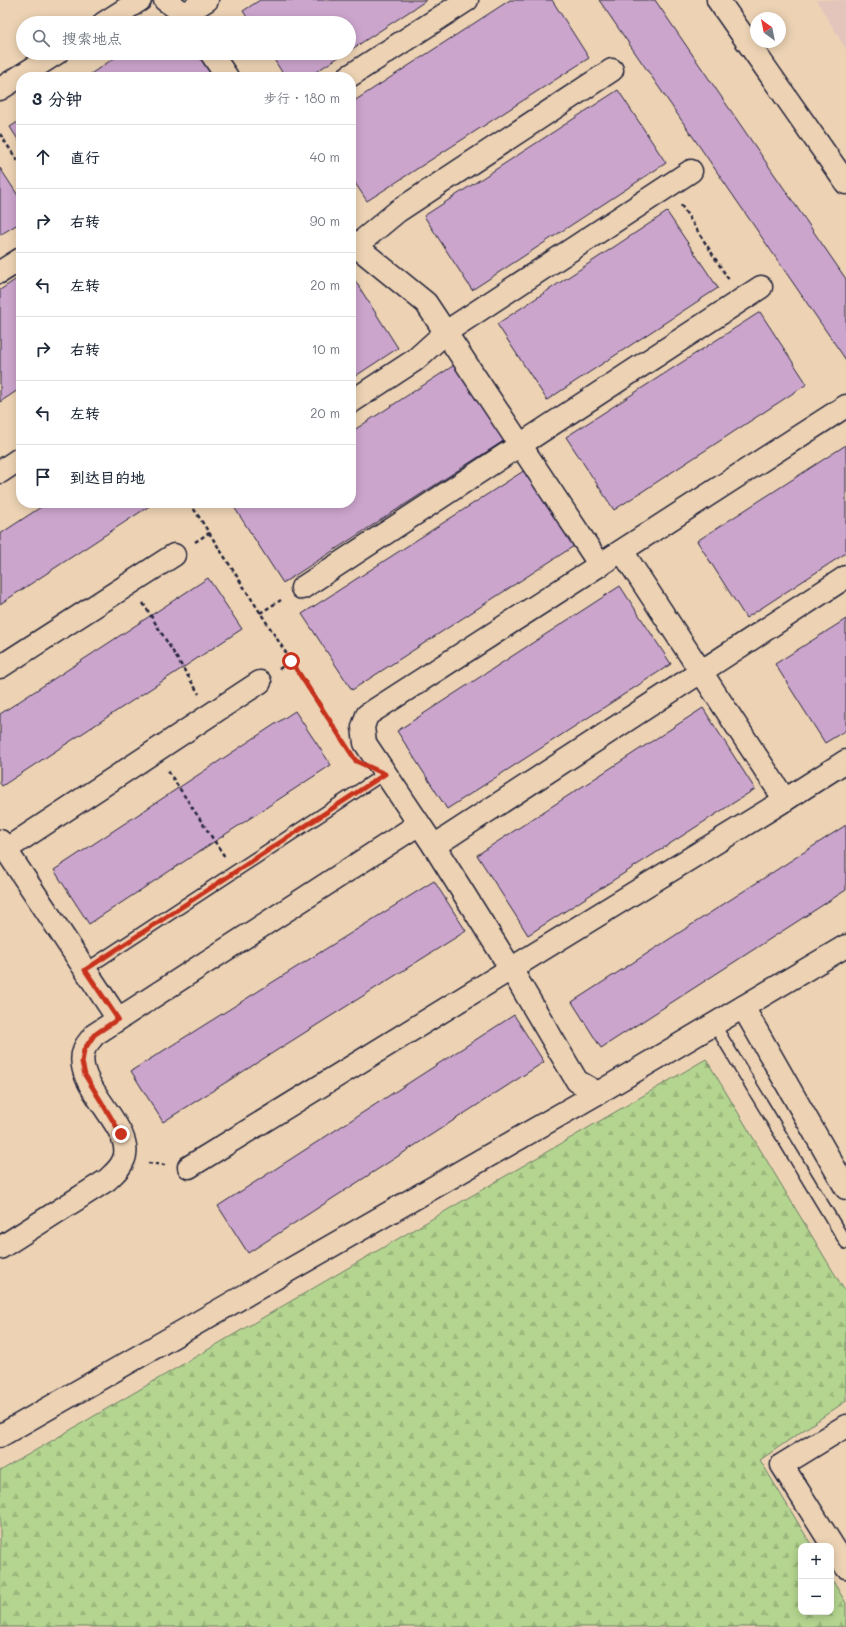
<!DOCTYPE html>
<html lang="zh">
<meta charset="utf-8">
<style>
:root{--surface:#fff;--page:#f2f2f3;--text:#1f2937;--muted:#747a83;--line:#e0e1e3}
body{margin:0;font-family:Mali,"LXGW WenKai TC",sans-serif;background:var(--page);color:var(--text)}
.controls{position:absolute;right:12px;bottom:12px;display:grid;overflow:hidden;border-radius:8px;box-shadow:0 2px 10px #0003}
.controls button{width:36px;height:36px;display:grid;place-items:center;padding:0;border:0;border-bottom:1px solid var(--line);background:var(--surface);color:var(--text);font:20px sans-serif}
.compass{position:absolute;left:750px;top:12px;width:36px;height:36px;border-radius:50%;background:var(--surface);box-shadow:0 2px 10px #0003;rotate:327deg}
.stop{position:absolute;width:12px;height:12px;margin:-9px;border:3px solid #c8321e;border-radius:50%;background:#fff}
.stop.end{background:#c8321e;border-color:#fff;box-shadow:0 1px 4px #0008}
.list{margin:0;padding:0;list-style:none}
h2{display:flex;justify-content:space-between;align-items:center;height:52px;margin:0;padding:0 16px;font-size:17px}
h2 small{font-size:13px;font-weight:400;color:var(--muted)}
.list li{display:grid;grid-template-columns:26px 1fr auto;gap:12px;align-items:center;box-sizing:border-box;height:64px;padding:0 16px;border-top:1px solid var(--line)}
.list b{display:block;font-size:15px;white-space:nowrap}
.list em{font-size:13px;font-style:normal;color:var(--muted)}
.icon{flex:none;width:22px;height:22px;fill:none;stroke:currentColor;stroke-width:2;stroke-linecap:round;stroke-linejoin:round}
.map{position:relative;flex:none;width:846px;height:1627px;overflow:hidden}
.search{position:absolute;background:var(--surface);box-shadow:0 2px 10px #0003;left:16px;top:16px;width:340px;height:44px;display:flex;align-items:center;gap:10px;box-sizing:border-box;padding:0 14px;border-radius:22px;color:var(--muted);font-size:15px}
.panel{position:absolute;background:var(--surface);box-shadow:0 2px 10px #0003;left:16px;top:72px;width:340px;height:436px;border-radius:16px}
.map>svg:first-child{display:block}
</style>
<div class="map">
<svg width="846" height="1627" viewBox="0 0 846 1627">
<defs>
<pattern id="forest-firs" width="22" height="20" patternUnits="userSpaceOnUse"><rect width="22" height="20" fill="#b4d58f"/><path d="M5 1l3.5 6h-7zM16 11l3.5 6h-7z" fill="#9ab77c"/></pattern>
</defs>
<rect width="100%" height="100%" fill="#edd3b4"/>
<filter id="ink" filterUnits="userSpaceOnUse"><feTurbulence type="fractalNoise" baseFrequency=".025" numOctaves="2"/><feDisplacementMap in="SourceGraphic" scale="8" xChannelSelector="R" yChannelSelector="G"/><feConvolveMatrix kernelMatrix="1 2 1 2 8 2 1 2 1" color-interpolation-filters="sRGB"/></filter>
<g filter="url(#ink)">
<polygon fill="#e3c5bc" points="816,0 846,0 846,49"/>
<polygon fill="url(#forest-firs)" stroke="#6b7c65" points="706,1059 846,1293 846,1401 760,1460 812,1546 801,1546 801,1612 831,1612 831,1578 846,1603 846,1627 0,1627 0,1471"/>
<g fill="#cca5cd" stroke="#22223b">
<polygon points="260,0 427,0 349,51 349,23 251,23 243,11"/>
<polygon points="510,0 552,0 589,58 367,201 351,177 351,103"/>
<polygon points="599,0 655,0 846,279 846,360"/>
<polygon points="122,53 206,53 222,77 86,77"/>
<polygon points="270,53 345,53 308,77 285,77"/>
<polygon points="618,90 666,163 472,290 424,216"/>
<polygon points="21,120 21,144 10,127"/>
<polygon points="0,168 21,200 21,222 0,235"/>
<polygon points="667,212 718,288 547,400 497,324"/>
<polygon points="21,276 21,388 0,402 0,290"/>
<polygon points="354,279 398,348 351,379 351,281"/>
<polygon points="760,312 807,384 614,510 566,437"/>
<polygon points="456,364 505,440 283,583 234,507 241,503 351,503 351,432"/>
<polygon points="846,445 846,553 746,618 697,541"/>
<polygon points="525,470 574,546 352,690 302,614"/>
<polygon points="47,503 154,503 0,604 0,534"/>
<polygon points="208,578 242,629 2,786 0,783 0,714"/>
<polygon points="620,586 671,664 447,809 397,731"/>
<polygon points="846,619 846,730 825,743 775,664"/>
<polygon points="703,708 755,789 528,935 477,855"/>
<polygon points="295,711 331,765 89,924 54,870"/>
<polygon points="846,825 846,890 601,1048 572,1002"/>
<polygon points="434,881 466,931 163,1122 131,1071"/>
<polygon points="514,1015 544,1062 248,1253 218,1206"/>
</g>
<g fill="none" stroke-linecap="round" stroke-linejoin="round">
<defs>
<g id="service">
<polyline points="85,970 385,773"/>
<polyline points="714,1024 846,1243"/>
</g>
<g id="minor">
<polyline points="165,0 185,14 190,23"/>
<polyline points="185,14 207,0"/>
<polyline points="104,23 140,0"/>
<polyline points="211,53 227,77"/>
<polyline points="348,77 467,0"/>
<polyline points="0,89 57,53"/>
<polyline points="351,242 426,303 600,565"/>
<polyline points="351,250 398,211 612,70"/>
<polyline points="0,272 21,259"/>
<polyline points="351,402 415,360 446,332 691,171"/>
<polyline points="0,472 21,458"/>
<polyline points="622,551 785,800"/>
<polyline points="302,588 761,287"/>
<polyline points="0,667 174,555"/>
<polyline points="0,841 118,1019"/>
<polyline points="434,846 846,577"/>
<polyline points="5,850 260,682"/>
<polyline points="743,1007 846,1188"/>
<polyline points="598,1093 577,1081 511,969 434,846 365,743 363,727 367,715 846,406"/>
<polyline points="189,1167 785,800 846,761"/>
<path d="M0,1248l107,-68c6,-6 13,-11 16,-19 16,-31 -52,-75 -39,-111 1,-5 7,-10 10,-15l325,-211"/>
<polyline points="846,1426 782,1465 846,1567"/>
<polyline points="0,1436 598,1093 846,946"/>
</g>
<polyline id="tertiary" points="718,0 846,183"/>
</defs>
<use href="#service" stroke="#22223b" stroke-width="14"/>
<use href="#minor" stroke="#22223b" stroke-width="25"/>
<use href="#tertiary" stroke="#22223b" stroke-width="25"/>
<g stroke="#22223b" stroke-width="2.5" stroke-dasharray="4 3" stroke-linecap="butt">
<polyline points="0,134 21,166"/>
<polyline points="681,205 729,280"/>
<polyline points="190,503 338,734"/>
<polyline points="195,542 209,533"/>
<polyline points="143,603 199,694"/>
<polyline points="260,613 281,600"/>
<polyline points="279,669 291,661"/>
<polyline points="168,771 225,857"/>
<polyline points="148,1163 165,1165"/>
</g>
<use href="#service" stroke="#edd3b4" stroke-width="11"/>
<use href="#minor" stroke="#edd3b4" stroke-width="22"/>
<use href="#tertiary" stroke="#edd3b4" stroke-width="22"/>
</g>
</g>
<g fill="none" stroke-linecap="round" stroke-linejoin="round" filter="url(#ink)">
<polyline stroke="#c8321e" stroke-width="5" points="121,1134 85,1075 82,1062 84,1050 94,1035 118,1019 85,970 385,774 356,761 291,661"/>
</g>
</svg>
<div class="controls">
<button>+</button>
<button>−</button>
</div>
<svg class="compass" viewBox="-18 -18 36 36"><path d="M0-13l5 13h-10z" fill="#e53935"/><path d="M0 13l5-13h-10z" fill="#747a83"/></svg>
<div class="stop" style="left:291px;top:661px"></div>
<div class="stop end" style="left:121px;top:1134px"></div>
<div class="search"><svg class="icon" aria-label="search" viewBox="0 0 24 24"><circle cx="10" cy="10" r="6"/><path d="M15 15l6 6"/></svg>搜索地点</div>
<section class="panel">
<h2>3 分钟<small>步行 · 180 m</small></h2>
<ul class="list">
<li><svg class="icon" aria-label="ahead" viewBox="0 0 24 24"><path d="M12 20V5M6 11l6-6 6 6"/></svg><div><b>直行</b></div><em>40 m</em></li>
<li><svg class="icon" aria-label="right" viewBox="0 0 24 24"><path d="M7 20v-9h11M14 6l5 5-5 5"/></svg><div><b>右转</b></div><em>90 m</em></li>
<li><svg class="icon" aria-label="left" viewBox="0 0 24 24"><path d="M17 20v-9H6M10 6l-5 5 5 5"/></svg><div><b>左转</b></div><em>20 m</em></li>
<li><svg class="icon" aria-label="right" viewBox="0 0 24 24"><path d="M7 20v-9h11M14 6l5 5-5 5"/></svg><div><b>右转</b></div><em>10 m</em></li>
<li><svg class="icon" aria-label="left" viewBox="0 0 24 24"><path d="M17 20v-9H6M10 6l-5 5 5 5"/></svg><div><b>左转</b></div><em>20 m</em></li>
<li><svg class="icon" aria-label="arrive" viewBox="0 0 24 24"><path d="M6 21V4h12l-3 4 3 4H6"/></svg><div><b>到达目的地</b></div></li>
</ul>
</section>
</div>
